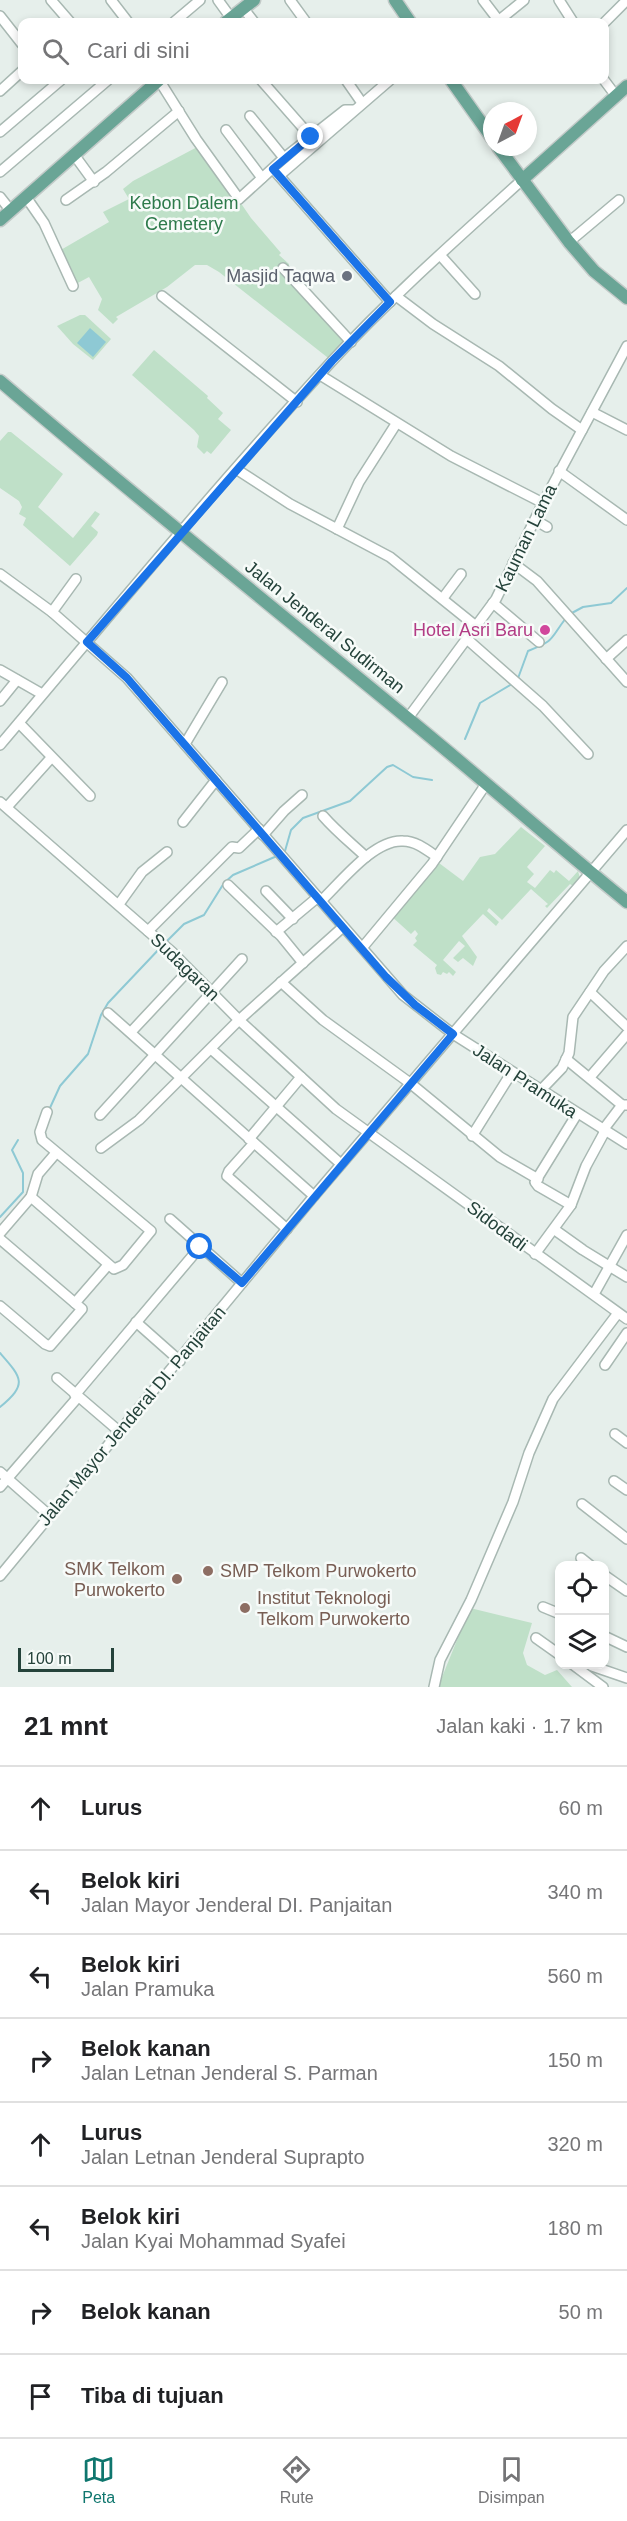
<!DOCTYPE html>
<html lang="id">
<meta charset="utf-8">
<style>
:root{--surface:#fff;--page:#f2f2f2;--text:#202124;--muted:#757577;--line:#e0e0e0;--accent:#0f766e}
body{margin:0;font-family:Helvetica,sans-serif;background:var(--page);color:var(--text)}
.controls{position:absolute;right:18px;bottom:18px;display:grid;overflow:hidden;border-radius:12px;box-shadow:0 3px 9px #0003}
.controls button{width:54px;height:54px;display:grid;place-items:center;padding:0;border:0;border-bottom:2px solid var(--line);background:var(--surface);color:var(--text);font:30px sans-serif}
.compass{position:absolute;left:483px;top:102px;width:54px;height:54px;border-radius:50%;background:var(--surface);box-shadow:0 3px 9px #0003;rotate:41deg}
.scale{position:absolute;left:18px;bottom:15px;width:96px;box-sizing:border-box;padding-left:6px;border:3px solid #24423a;border-top:0;font-size:16px;line-height:21px;white-space:nowrap;color:#24423a;-webkit-text-stroke:4px #f7fbf9;paint-order:stroke}
.stop{position:absolute;width:18px;height:18px;margin:-14px;border:4px solid #1a73e8;border-radius:50%;background:#fff}
.stop.end{background:#1a73e8;border-color:#fff;box-shadow:0 2px 6px #0008}
.list{margin:0;padding:0;list-style:none}
h2{display:flex;justify-content:space-between;align-items:center;height:78px;margin:0;padding:0 24px;font-size:26px}
h2 small{font-size:20px;font-weight:400;color:var(--muted)}
.list li{display:grid;grid-template-columns:39px 1fr auto;gap:18px;align-items:center;box-sizing:border-box;height:84px;padding:0 24px;border-top:2px solid var(--line)}
.list b{display:block;font-size:22px;white-space:nowrap}
.list p{margin:0;font-size:20px;white-space:nowrap;color:var(--muted)}
.list em{font-size:20px;font-style:normal;color:var(--muted)}
.icon{flex:none;width:33px;height:33px;fill:none;stroke:currentColor;stroke-width:2;stroke-linecap:round;stroke-linejoin:round}
.map{position:relative;flex:none;width:627px;height:1687px;overflow:hidden}
.search{position:absolute;background:var(--surface);box-shadow:0 3px 9px #0003;left:18px;right:18px;top:18px;height:66px;display:flex;align-items:center;gap:15px;box-sizing:border-box;padding:0 21px;border-radius:12px;color:var(--muted);font-size:22px}
.sheet{height:750px;background:var(--surface)}
nav{display:flex;justify-content:space-around;align-items:center;box-sizing:border-box;height:84px;border-top:2px solid var(--line);background:var(--surface);font-size:16px;color:var(--muted)}
nav a{display:grid;justify-items:center;gap:3px}
nav .on{color:var(--accent)}
.map>svg:first-child{display:block}
</style>
<div class="map">
<svg width="627" height="1687" viewBox="0 0 627 1687">
<rect width="100%" height="100%" fill="#e6efeb"/>
<g fill="#bfe0c8">
<polygon points="201,145 251,218 281,253 279,255 289,264 289,278 351,342 332,361 219,272 207,265 195,265 167,287 116,317 118,319 113,324 98,310 102,299 89,277 76,284 59,251 109,222 103,212 129,199 123,189 133,181"/>
<polygon points="80,315 85,315 111,339 93,360 73,344 57,326"/>
<polygon points="154,350 208,396 207,398 223,413 218,419 231,430 211,454 207,451 204,454 197,447 199,436 194,430 132,375"/>
<polygon points="8,432 11,432 63,474 38,507 73,538 95,511 100,514 91,526 98,532 97,535 70,566 23,525 26,518 19,514 22,507 19,501 0,488 0,441"/>
<polygon points="521,827 545,846 527,867 534,874 527,882 535,888 550,870 554,873 556,870 569,881 578,871 580,878 576,888 570,884 547,908 545,906 548,904 531,889 502,920 489,908 487,911 499,922 496,926 483,914 462,936 477,957 473,966 463,958 458,962 453,958 465,946 459,941 443,960 456,972 453,976 449,972 447,974 443,972 441,975 437,974 435,968 437,965 413,945 417,941 415,938 418,934 415,930 411,934 390,915 432,864 436,867 439,863 463,881 480,857 495,854"/>
<polygon points="470,1608 532,1623 523,1653 527,1665 545,1675 557,1670 572,1687 438,1687"/>
</g>
<polygon fill="#8ec9d4" points="90,328 106,342 93,357 77,343"/>
<g fill="none" stroke-linecap="round" stroke-linejoin="round">
<g stroke="#8ec9d4" stroke-width="2">
<polyline points="570,614 583,607 611,603 627,588"/>
<path d="M517,681l11,-30c28,-11 21,-11 38,-33"/>
<polyline points="465,739 480,703 512,684"/>
<polyline points="282,853 285,851 291,830 303,818 350,801 387,767 393,765 413,777 432,780"/>
<polyline points="165,943 184,924 204,915 224,883 233,875 277,856"/>
<polyline points="49,1110 60,1086 88,1054 101,1015 108,1003 161,947"/>
<polyline points="0,1217 23,1192 23,1173 12,1150 18,1140"/>
<path d="M0,1353c22,25 28,31 0,54"/>
</g>
<defs>
<g id="minor">
<polyline points="51,0 70,22"/>
<polyline points="111,0 128,22"/>
<polyline points="218,0 231,18"/>
<polyline points="290,0 306,22"/>
<polyline points="483,0 499,21"/>
<polyline points="559,0 573,22"/>
<polyline points="243,8 254,22"/>
<polyline points="0,16 22,44"/>
<polyline points="174,22 200,0"/>
<polyline points="497,22 524,0"/>
<polyline points="604,23 627,0"/>
<polyline points="159,80 196,139 239,199 284,158 345,110 353,110"/>
<polyline points="261,80 311,137"/>
<polyline points="346,80 362,103"/>
<polyline points="604,80 616,96"/>
<polyline points="0,91 22,71"/>
<polyline points="250,116 284,158"/>
<polyline points="226,130 262,178"/>
<polyline points="0,132 61,80"/>
<polyline points="75,156 94,182"/>
<polyline points="273,169 390,302"/>
<polyline points="0,172 108,80"/>
<polyline points="280,175 390,80"/>
<polyline points="0,197 11,211"/>
<polyline points="26,197 44,223 73,286"/>
<polyline points="66,200 106,172 179,111"/>
<polyline points="569,242 619,200"/>
<polyline points="440,255 475,294"/>
<polyline points="283,268 351,342"/>
<polyline points="162,296 297,402"/>
<polyline points="396,296 433,324 499,366 552,409 582,430"/>
<polyline points="320,375 451,456 543,503"/>
<polyline points="592,412 627,430"/>
<polyline points="236,469 290,504 390,557 477,627"/>
<polyline points="559,471 627,520"/>
<polyline points="535,520 547,527"/>
<polyline points="337,529 359,482 396,424"/>
<polyline points="513,563 537,581 627,682"/>
<polyline points="0,574 52,612 127,678 403,995 453,1034 627,1144"/>
<polyline points="443,598 461,574"/>
<polyline points="493,603 539,642"/>
<polyline points="52,612 76,579"/>
<polyline points="468,640 543,706 588,754"/>
<polyline points="606,659 627,640"/>
<polyline points="0,670 42,694"/>
<polyline points="0,701 17,680"/>
<polyline points="408,718 496,599 543,503 627,346"/>
<polyline points="19,723 90,796"/>
<polyline points="185,744 222,682"/>
<path d="M0,745c109,-129 217,-259 332,-384 59,-64 125,-122 190,-181"/>
<polyline points="0,802 172,952 239,1020 336,1109 627,1319"/>
<polyline points="7,807 51,758"/>
<path d="M323,816c13,15 28,27 43,41"/>
<polyline points="183,822 216,780"/>
<polyline points="263,835 284,811 302,795"/>
<polyline points="228,885 281,936 303,963"/>
<polyline points="266,891 293,919"/>
<path d="M321,901c20,-19 53,-62 82,-60 13,0 24,9 34,16"/>
<polyline points="119,904 142,872 167,852"/>
<polyline points="148,931 232,847 239,848 259,829"/>
<polyline points="276,932 318,897"/>
<polyline points="362,948 432,864 486,784"/>
<polyline points="281,982 323,1020 410,1083 500,1157 538,1179"/>
<polyline points="590,992 627,1027"/>
<polyline points="108,1013 314,1196"/>
<polyline points="131,1032 189,970"/>
<polyline points="211,1049 341,1164"/>
<polyline points="566,1059 622,1105"/>
<polyline points="590,1077 627,1034"/>
<polyline points="540,1091 562,1068 569,1053 573,1017 604,971 627,946"/>
<polyline points="100,1115 242,959"/>
<polyline points="603,1130 622,1105 627,1105"/>
<polyline points="472,1136 512,1072"/>
<polyline points="249,1139 301,1077"/>
<polyline points="254,1143 229,1171 227,1176 287,1229"/>
<polyline points="101,1148 139,1120 239,1020 343,927"/>
<polyline points="31,1197 114,1269 123,1265 151,1231 42,1140 40,1132 47,1112"/>
<polyline points="571,1205 538,1186 535,1182 577,1114"/>
<polyline points="170,1219 242,1283"/>
<polyline points="555,1230 583,1250 627,1277"/>
<polyline points="0,1233 31,1197 38,1174 56,1153"/>
<polyline points="0,1239 82,1309 50,1346 45,1344 0,1306"/>
<polyline points="535,1254 571,1205 586,1166 605,1131"/>
<polyline points="594,1294 627,1235"/>
<polyline points="75,1303 108,1265"/>
<polyline points="136,1322 180,1361"/>
<polyline points="605,1365 627,1333"/>
<polyline points="57,1378 120,1432"/>
<polyline points="75,1395 200,1247"/>
<polyline points="615,1434 627,1443"/>
<polyline points="0,1472 50,1516"/>
<polyline points="614,1481 627,1490"/>
<polyline points="0,1487 78,1397"/>
<polyline points="582,1504 627,1539"/>
<polyline points="581,1558 591,1566"/>
<polyline points="604,1575 627,1591"/>
<polyline points="0,1576 314,1196 627,830"/>
<polyline points="543,1607 560,1614"/>
<polyline points="604,1636 627,1647"/>
<polyline points="536,1638 560,1655"/>
<polyline points="572,1664 603,1687"/>
<polyline points="592,1666 627,1678"/>
<polyline points="434,1687 440,1660 471,1600 513,1502 529,1453 553,1399 618,1313"/>
</g>
<g id="major">
<polyline points="395,0 410,22"/>
<polyline points="226,22 254,0"/>
<polyline points="451,80 492,138"/>
<polyline points="498,147 569,242 594,271 627,298"/>
<polyline points="522,180 627,86"/>
<polyline points="0,220 159,80"/>
<path d="M0,381c133,114 270,224 405,335 75,61 147,125 222,186"/>
</g>
</defs>
<use href="#minor" stroke="#a8b8b2" stroke-width="12"/>
<use href="#major" stroke="#c2cac8" stroke-width="15"/>
<use href="#minor" stroke="#fff" stroke-width="9"/>
<use href="#major" stroke="#6aa596" stroke-width="12"/>
</g>
<g fill="none" stroke-linecap="round" stroke-linejoin="round">
<polyline stroke="#1a73e8" stroke-width="8" points="200,1247 242,1283 453,1034 415,1005 386,977 127,678 87,642 332,361 390,302 273,169 311,137"/>
</g>
<circle fill="#6b7280" stroke="#f7fbf9" stroke-width="2" cx="347" cy="276" r="6"/>
<circle fill="#d1479c" stroke="#f7fbf9" stroke-width="2" cx="545" cy="630" r="6"/>
<g fill="#8d6e63" stroke="#f7fbf9" stroke-width="2">
<circle cx="208" cy="1571" r="6"/>
<circle cx="177" cy="1579" r="6"/>
<circle cx="245" cy="1608" r="6"/>
</g>
<g text-anchor="middle" dominant-baseline="central" stroke-width="5" stroke-linejoin="round" paint-order="stroke">
<g font-size="18" fill="#2d7a4b" stroke="#f7fbf9">
<text x="184" y="203">Kebon Dalem<tspan x="184" dy="21">Cemetery</tspan></text>
</g>
<g font-size="18" fill="#5b616d" stroke="#f7fbf9" text-anchor="end">
<text x="335" y="276">Masjid Taqwa</text>
</g>
<g font-size="18" fill="#24423a" stroke="#f7fbf9">
<text transform="translate(526 538) rotate(-64)">Kauman Lama</text>
<text transform="translate(325 627) rotate(39)">Jalan Jenderal Sudirman</text>
<text transform="translate(185 967) rotate(44)">Sudagaran</text>
<text transform="translate(525 1081) rotate(33)">Jalan Pramuka</text>
<text transform="translate(497 1226) rotate(37)">Sidodadi</text>
<text transform="translate(132 1416) rotate(-50)">Jalan Mayor Jenderal DI. Panjaitan</text>
</g>
<g font-size="18" fill="#b23c85" stroke="#f7fbf9" text-anchor="end">
<text x="533" y="630">Hotel Asri Baru</text>
</g>
<g font-size="18" fill="#785e54" stroke="#f7fbf9" text-anchor="start">
<text x="165" y="1569" text-anchor="end">SMK Telkom<tspan x="165" dy="21">Purwokerto</tspan></text>
<text x="220" y="1571">SMP Telkom Purwokerto</text>
<text x="257" y="1598">Institut Teknologi<tspan x="257" dy="21">Telkom Purwokerto</tspan></text>
</g>
</g>
</svg>
<div class="controls">
<button><svg class="icon" aria-label="locate" viewBox="0 0 24 24"><circle cx="12" cy="12" r="6"/><path d="M12 2v4M12 18v4M2 12h4M18 12h4"/></svg></button>
<button><svg class="icon" aria-label="layers" viewBox="0 0 24 24"><path d="M12 4l9 5-9 5-9-5zM3 14l9 5 9-5"/></svg></button>
</div>
<svg class="compass" viewBox="-18 -18 36 36"><path d="M0-13l5 13h-10z" fill="#e53935"/><path d="M0 13l5-13h-10z" fill="#757577"/></svg>
<div class="scale">100 m</div>
<div class="stop" style="left:200px;top:1247px"></div>
<div class="stop end" style="left:311px;top:137px"></div>
<div class="search"><svg class="icon" aria-label="search" viewBox="0 0 24 24"><circle cx="10" cy="10" r="6"/><path d="M15 15l6 6"/></svg>Cari di sini</div>
</div>
<section class="sheet">
<h2>21 mnt<small>Jalan kaki · 1.7 km</small></h2>
<ul class="list">
<li><svg class="icon" aria-label="ahead" viewBox="0 0 24 24"><path d="M12 20V5M6 11l6-6 6 6"/></svg><div><b>Lurus</b></div><em>60 m</em></li>
<li><svg class="icon" aria-label="left" viewBox="0 0 24 24"><path d="M17 20v-9H6M10 6l-5 5 5 5"/></svg><div><b>Belok kiri</b><p>Jalan Mayor Jenderal DI. Panjaitan</p></div><em>340 m</em></li>
<li><svg class="icon" aria-label="left" viewBox="0 0 24 24"><path d="M17 20v-9H6M10 6l-5 5 5 5"/></svg><div><b>Belok kiri</b><p>Jalan Pramuka</p></div><em>560 m</em></li>
<li><svg class="icon" aria-label="right" viewBox="0 0 24 24"><path d="M7 20v-9h11M14 6l5 5-5 5"/></svg><div><b>Belok kanan</b><p>Jalan Letnan Jenderal S. Parman</p></div><em>150 m</em></li>
<li><svg class="icon" aria-label="ahead" viewBox="0 0 24 24"><path d="M12 20V5M6 11l6-6 6 6"/></svg><div><b>Lurus</b><p>Jalan Letnan Jenderal Suprapto</p></div><em>320 m</em></li>
<li><svg class="icon" aria-label="left" viewBox="0 0 24 24"><path d="M17 20v-9H6M10 6l-5 5 5 5"/></svg><div><b>Belok kiri</b><p>Jalan Kyai Mohammad Syafei</p></div><em>180 m</em></li>
<li><svg class="icon" aria-label="right" viewBox="0 0 24 24"><path d="M7 20v-9h11M14 6l5 5-5 5"/></svg><div><b>Belok kanan</b></div><em>50 m</em></li>
<li><svg class="icon" aria-label="arrive" viewBox="0 0 24 24"><path d="M6 21V4h12l-3 4 3 4H6"/></svg><div><b>Tiba di tujuan</b></div></li>
</ul>
</section>
<nav>
<a class="on"><svg class="icon" aria-label="map" viewBox="0 0 24 24"><path d="M3 6l6-2 6 2 6-2v14l-6 2-6-2-6 2zM9 4v14M15 6v14"/></svg>Peta</a>
<a><svg class="icon" aria-label="directions" viewBox="0 0 24 24"><path d="M12 3l9 9-9 9-9-9zM9 14v-3h6M13 9l2 2-2 2"/></svg>Rute</a>
<a><svg class="icon" aria-label="saved" viewBox="0 0 24 24"><path d="M7 4h10v16l-5-4-5 4z"/></svg>Disimpan</a>
</nav>
